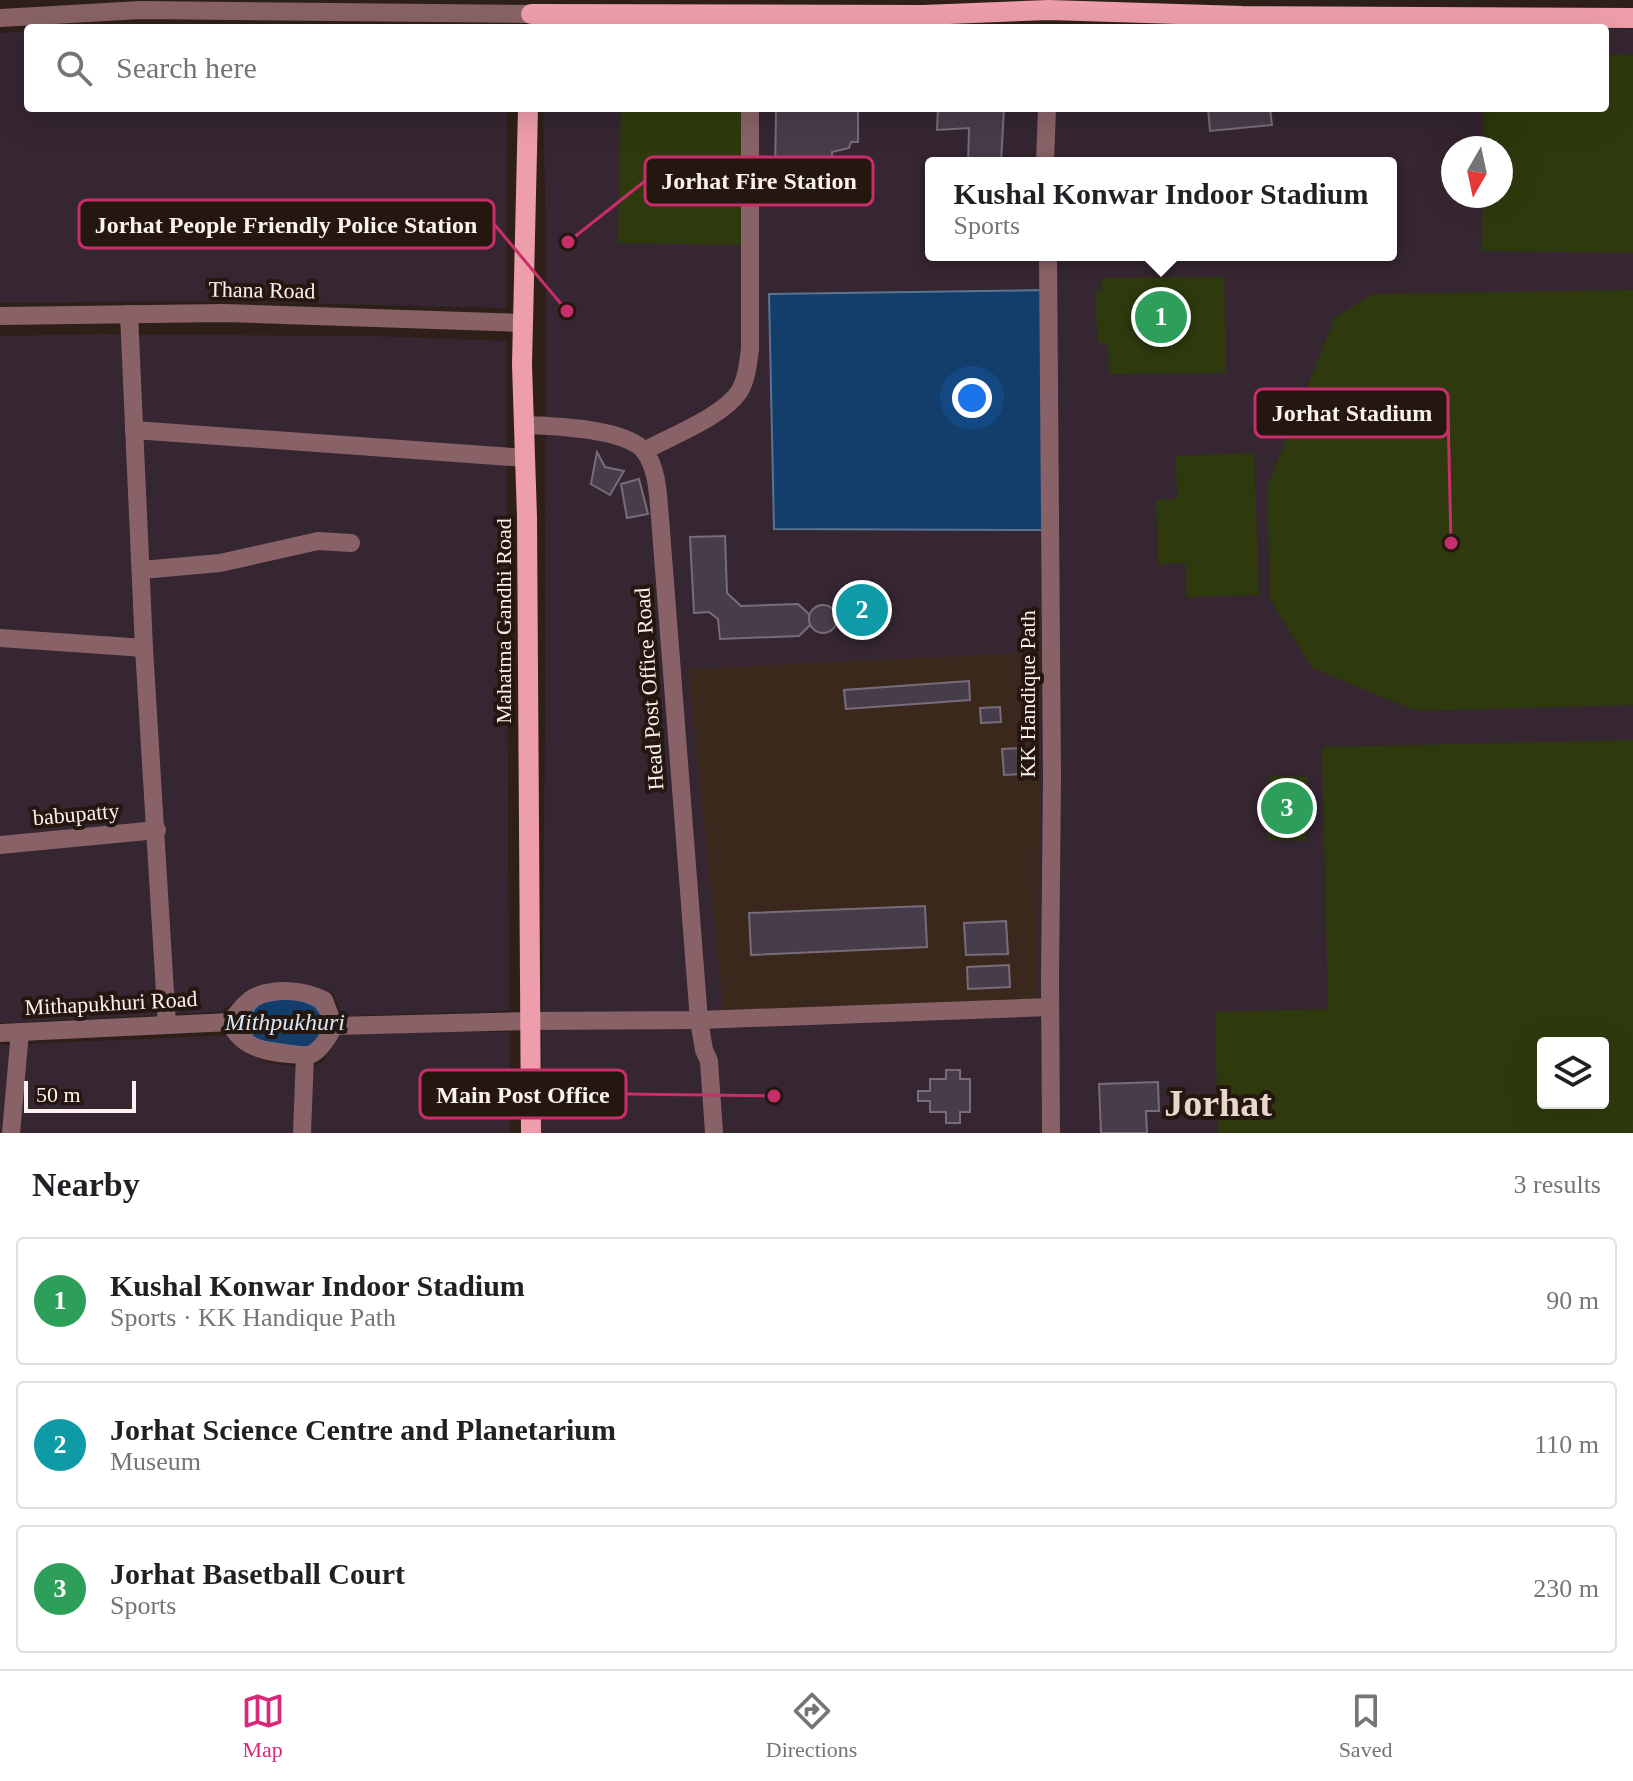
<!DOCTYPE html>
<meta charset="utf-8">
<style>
:root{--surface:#fff;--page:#f6f6f6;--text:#202124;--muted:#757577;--line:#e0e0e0;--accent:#db2777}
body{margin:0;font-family:"Times New Roman",serif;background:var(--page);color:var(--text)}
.controls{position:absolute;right:24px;bottom:24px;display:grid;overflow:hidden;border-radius:8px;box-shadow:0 8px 32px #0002}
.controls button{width:72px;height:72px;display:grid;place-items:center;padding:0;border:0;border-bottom:2px solid var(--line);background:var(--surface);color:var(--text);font:40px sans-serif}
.compass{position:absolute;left:1441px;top:136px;width:72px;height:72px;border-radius:50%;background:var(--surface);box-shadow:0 8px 32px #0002;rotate:189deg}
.scale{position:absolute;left:24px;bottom:20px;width:112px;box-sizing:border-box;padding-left:8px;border:4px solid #fcf2ed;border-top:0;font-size:22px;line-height:28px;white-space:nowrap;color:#fcf2ed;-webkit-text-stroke:6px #241710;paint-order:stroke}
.you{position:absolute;left:972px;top:398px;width:28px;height:28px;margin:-20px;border:6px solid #fff;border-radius:50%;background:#1a73e8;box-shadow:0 0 0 12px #1a73e833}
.badge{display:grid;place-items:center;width:52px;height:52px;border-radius:50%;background:var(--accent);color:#fff;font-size:26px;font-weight:700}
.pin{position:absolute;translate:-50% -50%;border:4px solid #fff;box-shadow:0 2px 8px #0006}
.popup{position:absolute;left:925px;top:157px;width:472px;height:104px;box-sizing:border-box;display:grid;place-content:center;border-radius:8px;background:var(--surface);filter:drop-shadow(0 2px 6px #0005);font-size:26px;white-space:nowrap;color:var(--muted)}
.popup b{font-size:30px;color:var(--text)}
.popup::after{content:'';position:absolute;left:50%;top:100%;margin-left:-16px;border:16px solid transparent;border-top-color:var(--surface)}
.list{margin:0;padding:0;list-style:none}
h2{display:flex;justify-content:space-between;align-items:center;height:104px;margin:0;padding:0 32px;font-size:34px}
h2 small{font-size:26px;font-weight:400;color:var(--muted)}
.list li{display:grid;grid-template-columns:52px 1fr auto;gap:24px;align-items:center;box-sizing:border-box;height:128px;margin:0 16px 16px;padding:0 16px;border:2px solid var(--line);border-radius:8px}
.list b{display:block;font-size:30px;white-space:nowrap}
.list p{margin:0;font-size:26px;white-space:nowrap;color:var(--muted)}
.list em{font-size:26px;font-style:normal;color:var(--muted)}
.icon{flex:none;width:44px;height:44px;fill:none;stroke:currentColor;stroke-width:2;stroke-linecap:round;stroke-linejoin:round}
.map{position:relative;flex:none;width:1633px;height:1133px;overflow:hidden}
.search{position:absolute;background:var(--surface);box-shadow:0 8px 32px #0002;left:24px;right:24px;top:24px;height:88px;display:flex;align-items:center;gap:20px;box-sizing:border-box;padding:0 28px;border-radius:8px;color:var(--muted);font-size:30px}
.sheet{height:536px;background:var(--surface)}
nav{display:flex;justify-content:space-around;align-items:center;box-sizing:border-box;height:112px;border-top:2px solid var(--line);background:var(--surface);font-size:22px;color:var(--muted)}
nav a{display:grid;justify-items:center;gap:4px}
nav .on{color:var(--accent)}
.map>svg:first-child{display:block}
</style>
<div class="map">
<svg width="1633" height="1133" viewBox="0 0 1633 1133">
<rect width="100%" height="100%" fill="#2e2019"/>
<g fill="#352631" fill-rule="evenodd">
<path d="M1355,25l206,2 72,2v1104h-1092l4,-402 1,-503 -3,-120h1062v-80h-468zM1453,148h48v48h-48zM931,163h460v92h-460zM1543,1043h60v60h-60z"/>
<polygon points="28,32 28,108 507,108 506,308 204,301 0,303 0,33"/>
<polygon points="99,334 371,336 506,341 509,1011 343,1016 332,992 300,987 255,987 220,1012 0,1023 0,336"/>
<polygon points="401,1032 510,1032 510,1133 0,1133 0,1045 238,1035 247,1054 269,1063 310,1068 323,1062 339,1035"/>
</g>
<polygon fill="#3b281d" points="1041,652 1037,1009 724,1017 688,669"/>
<g fill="#2e3a0d" fill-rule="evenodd">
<polygon points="1605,55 1633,55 1633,253 1482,251 1483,196 1501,196 1501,148 1484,148 1484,108 1605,108"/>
<polygon points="621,108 745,108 742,245 618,243"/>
<polygon points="1224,277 1226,373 1109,374 1108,343 1097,343 1096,291 1102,290 1102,278"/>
<polygon points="1633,290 1633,705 1417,711 1312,668 1270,599 1267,487 1335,317 1373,294"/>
<polygon points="1254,453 1259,595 1186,597 1185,563 1158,564 1156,500 1177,499 1176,456"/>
<path d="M1633,740v393h-415l-3,-121 113,-3 -6,-262zM1603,1043v60h-60v-60z"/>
<polygon points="1269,776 1307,777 1306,841 1267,840"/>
</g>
<g fill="#133e6b" stroke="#597492" stroke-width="2">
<polygon points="1045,290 1045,530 774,529 769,294"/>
<path d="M297,998l18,8 6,8 -1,23 -5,10 -10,1 -52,-8c-11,-41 13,-40 44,-42z"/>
</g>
<g fill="#473d4a" stroke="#786c7a" stroke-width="2">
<polygon points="776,108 858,108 858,142 851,142 849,148 832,152 831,177 799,177 796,182 775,181"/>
<polygon points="938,108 1004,108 1001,163 968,163 969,128 937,130"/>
<polygon points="1208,108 1270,108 1272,125 1210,131"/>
<polygon points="597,452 605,467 624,471 610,495 591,484"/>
<polygon points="639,479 648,514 627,518 621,484"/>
<polygon points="725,536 727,593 741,606 798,604 809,614 810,625 799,636 720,639 718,619 709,612 694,613 690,537"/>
<circle cx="823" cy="619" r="14"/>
<polygon points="969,681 970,700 846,709 844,690"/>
<polygon points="1000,707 1001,722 981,723 980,708"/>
<polygon points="1021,748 1023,774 1004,775 1002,749"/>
<polygon points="925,906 927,947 751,955 749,913"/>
<polygon points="1006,921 1008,954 966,955 964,923"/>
<polygon points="1009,965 1010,987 968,989 967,967"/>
<polygon points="946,1070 960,1070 960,1079 970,1079 970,1112 960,1112 960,1123 946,1123 946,1112 930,1112 930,1101 918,1101 918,1091 930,1091 930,1079 946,1079"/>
<polygon points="1158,1082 1159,1111 1146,1111 1147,1133 1101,1133 1099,1084"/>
</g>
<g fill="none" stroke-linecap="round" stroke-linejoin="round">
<g stroke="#886267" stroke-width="18">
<polyline points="0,18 141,10 531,14"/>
<polyline points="1045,163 1047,108"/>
<polyline points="1048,255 1052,779 1050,978 1051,1133"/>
<polyline points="129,314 144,648 167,1025"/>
<polyline points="0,316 223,313 522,323"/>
<path d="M524,425c28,1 103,3 121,27 13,18 13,45 15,66l39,502 5,30 5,11 5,72"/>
<polyline points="134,430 526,458"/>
<path d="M644,451c27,-15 78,-34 95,-59 8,-13 9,-29 11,-43v-241"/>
<polyline points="142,570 220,563 318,541 351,543"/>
<polyline points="0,638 144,648"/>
<polyline points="0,845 157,830"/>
<path d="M230,1022c10,25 35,30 59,32 6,0 14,2 20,1 11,-3 20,-19 25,-29"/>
<path d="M0,1033l230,-11c7,-8 13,-18 23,-24 20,-11 51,-8 71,2l10,26 196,-5 169,-1 351,-13"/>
<polyline points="11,1133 20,1032"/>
<polyline points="302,1133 305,1055"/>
</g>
<g stroke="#ee9eab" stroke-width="20">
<polyline points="531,14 923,15 1049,10 1242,16 1633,18"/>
<polyline points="528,108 522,365 527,517 531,1133"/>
</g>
</g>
<g text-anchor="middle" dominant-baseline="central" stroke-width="8" stroke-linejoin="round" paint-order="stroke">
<g font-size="22" fill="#fcf2ed" stroke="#241710">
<text transform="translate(262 290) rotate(1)">Thana Road</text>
<text transform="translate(503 621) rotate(-90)">Mahatma Gandhi Road</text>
<text transform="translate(649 689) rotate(-94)">Head Post Office Road</text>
<text transform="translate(1027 694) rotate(-90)">KK Handique Path</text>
<text transform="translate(76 814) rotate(-5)">babupatty</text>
<text transform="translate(111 1003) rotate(-3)">Mithapukhuri Road</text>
</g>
<g font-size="24" font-style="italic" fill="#d7e6f7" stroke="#241710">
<text x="285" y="1022">Mithpukhuri</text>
</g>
<g font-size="38" font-weight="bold" fill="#ead7cc" stroke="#241710">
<text x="1218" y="1103">Jorhat</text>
</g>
</g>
<path fill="none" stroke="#c82e6a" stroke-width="3" d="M568 242L645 181M567 311L494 224M1451 543L1448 413M774 1096L626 1094"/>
<g fill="#c82e6a" stroke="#241710" stroke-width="3">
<circle cx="568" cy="242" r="8"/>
<circle cx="567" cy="311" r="8"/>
<circle cx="1451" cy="543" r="8"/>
<circle cx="774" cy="1096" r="8"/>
</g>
<g fill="#241710" stroke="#c82e6a" stroke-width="3">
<rect x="645" y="157" width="228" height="48" rx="8"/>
<rect x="79" y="200" width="415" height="48" rx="8"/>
<rect x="1255" y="389" width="193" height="48" rx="8"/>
<rect x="420" y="1070" width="206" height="48" rx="8"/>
</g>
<g font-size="24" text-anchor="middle" font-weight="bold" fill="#fcf2ed">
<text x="759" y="189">Jorhat Fire Station</text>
<text x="286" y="233">Jorhat People Friendly Police Station</text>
<text x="1352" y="421">Jorhat Stadium</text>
<text x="523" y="1103">Main Post Office</text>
</g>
</svg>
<div class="controls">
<button><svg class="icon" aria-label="layers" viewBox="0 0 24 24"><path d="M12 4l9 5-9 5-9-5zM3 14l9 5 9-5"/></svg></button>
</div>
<svg class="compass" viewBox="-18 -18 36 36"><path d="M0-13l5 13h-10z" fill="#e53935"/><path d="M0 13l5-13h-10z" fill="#757577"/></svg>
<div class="scale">50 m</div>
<div class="you"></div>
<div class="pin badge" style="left:1161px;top:317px;background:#2e9e5b">1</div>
<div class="popup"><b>Kushal Konwar Indoor Stadium</b>Sports</div>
<div class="pin badge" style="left:862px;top:610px;background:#0f9aa8">2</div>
<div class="pin badge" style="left:1287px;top:808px;background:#2e9e5b">3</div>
<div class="search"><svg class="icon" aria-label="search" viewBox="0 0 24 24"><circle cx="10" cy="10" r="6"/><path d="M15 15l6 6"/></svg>Search here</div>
</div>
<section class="sheet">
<h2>Nearby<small>3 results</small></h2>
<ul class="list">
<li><span class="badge" style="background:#2e9e5b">1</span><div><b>Kushal Konwar Indoor Stadium</b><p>Sports · KK Handique Path</p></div><em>90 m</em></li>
<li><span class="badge" style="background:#0f9aa8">2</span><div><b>Jorhat Science Centre and Planetarium</b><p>Museum</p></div><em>110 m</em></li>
<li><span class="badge" style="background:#2e9e5b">3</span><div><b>Jorhat Basetball Court</b><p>Sports</p></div><em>230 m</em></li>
</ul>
</section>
<nav>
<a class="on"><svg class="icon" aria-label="map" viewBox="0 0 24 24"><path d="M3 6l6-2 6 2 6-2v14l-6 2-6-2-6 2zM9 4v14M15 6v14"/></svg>Map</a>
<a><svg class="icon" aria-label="directions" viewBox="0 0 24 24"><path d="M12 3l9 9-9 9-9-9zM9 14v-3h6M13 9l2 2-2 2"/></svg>Directions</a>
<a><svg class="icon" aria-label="saved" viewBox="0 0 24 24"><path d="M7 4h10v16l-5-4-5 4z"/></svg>Saved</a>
</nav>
